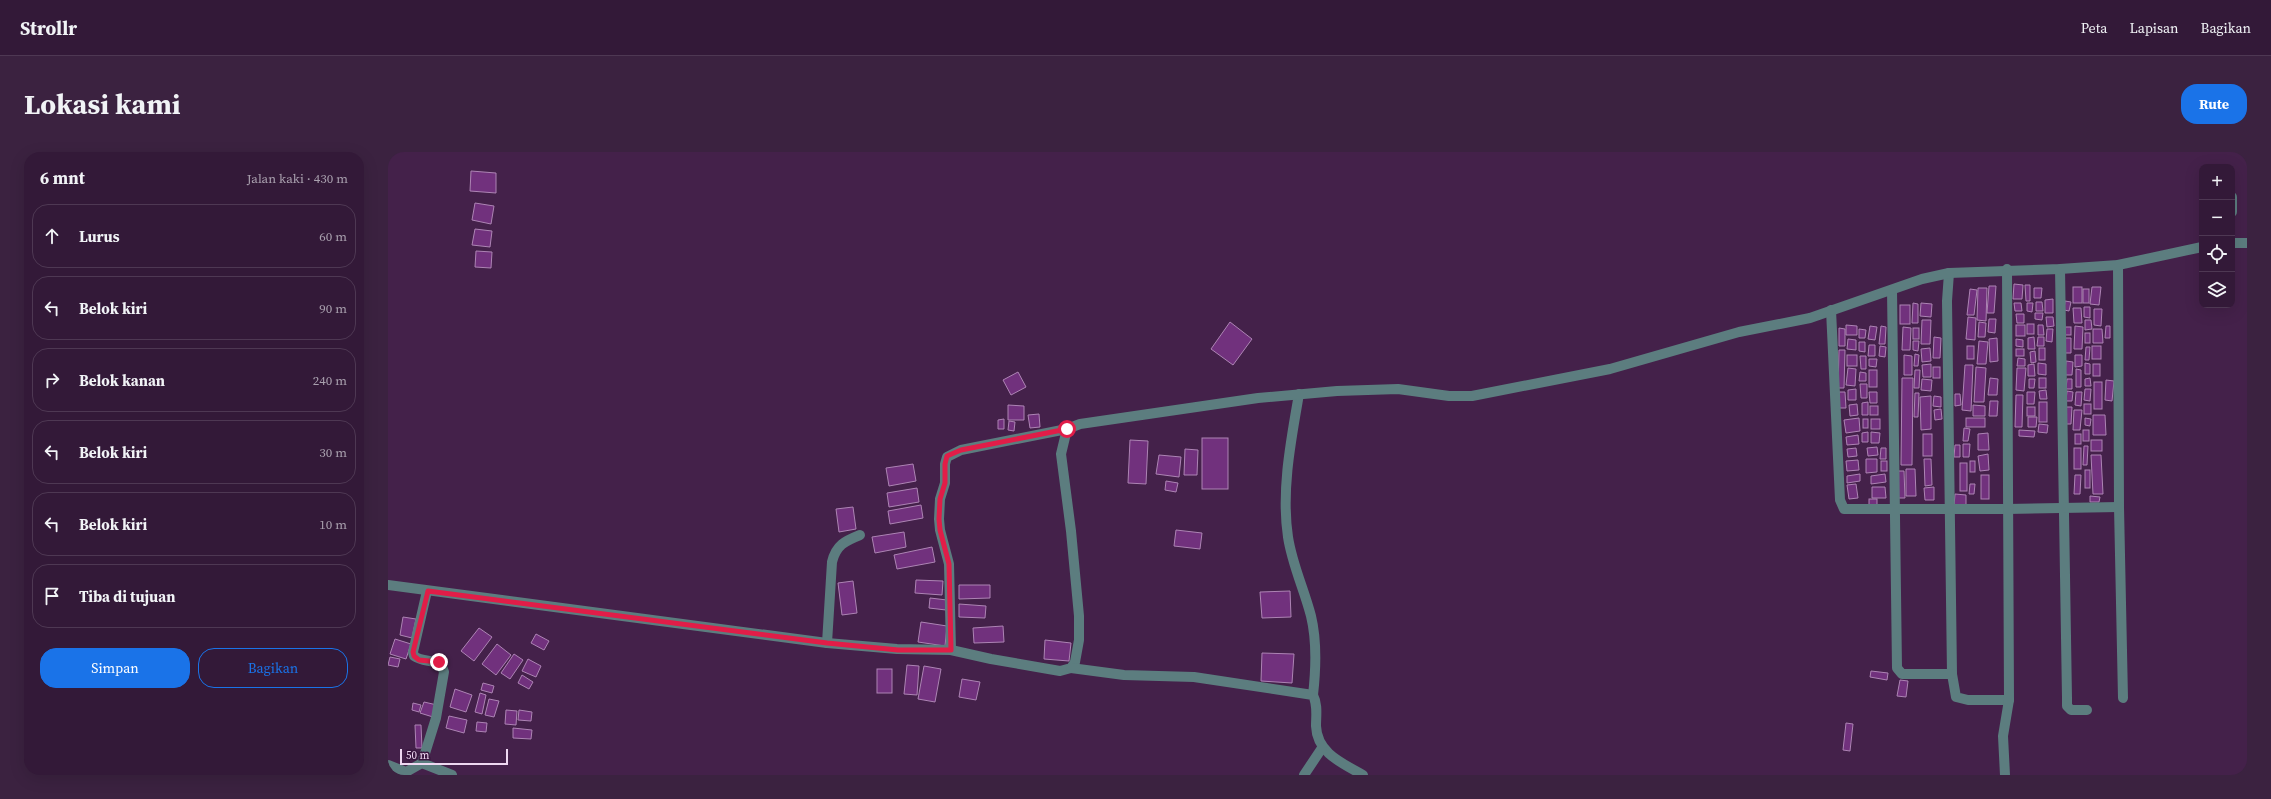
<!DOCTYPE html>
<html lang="id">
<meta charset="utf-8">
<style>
:root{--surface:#331938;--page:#3b2240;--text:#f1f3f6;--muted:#a9a0ae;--line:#4e3853;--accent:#1a73e8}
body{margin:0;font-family:"Source Serif 4",serif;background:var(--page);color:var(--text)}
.controls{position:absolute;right:12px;top:12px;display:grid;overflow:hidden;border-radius:8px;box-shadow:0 4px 16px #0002}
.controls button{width:36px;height:36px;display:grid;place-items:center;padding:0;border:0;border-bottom:1px solid var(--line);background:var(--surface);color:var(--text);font:20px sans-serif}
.scale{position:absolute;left:12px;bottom:10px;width:108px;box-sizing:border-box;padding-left:4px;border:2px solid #eed8f1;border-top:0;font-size:11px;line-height:14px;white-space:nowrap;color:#eed8f1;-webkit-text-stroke:3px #39173f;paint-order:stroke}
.stop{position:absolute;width:12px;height:12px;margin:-9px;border:3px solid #e11d48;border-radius:50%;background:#fff}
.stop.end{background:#e11d48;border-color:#fff;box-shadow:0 1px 4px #0008}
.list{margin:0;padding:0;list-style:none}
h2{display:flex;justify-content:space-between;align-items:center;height:52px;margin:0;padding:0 16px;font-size:17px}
h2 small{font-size:13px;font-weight:400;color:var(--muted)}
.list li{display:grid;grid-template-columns:26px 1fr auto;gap:12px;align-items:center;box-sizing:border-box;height:64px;margin:0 8px 8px;padding:0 8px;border:1px solid var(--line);border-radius:16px}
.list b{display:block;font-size:15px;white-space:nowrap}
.list em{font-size:13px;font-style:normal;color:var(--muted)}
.actions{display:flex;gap:8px;padding:12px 16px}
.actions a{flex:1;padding:9px 0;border:1px solid var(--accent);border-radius:16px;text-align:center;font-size:14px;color:var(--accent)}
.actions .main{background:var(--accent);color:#fff}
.icon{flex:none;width:22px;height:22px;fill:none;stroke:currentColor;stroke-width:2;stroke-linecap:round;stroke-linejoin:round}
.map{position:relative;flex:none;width:1859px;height:623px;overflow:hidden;border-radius:16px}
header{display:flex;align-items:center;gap:24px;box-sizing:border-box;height:56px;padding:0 20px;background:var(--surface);border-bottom:1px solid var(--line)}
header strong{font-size:19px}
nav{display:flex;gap:22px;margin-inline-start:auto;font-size:14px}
.intro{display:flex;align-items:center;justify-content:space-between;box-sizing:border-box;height:96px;padding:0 24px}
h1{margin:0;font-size:28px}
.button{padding:10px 18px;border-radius:16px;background:var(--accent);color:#fff;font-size:14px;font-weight:700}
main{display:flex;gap:24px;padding:0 24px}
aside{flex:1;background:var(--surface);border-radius:16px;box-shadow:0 4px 16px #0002}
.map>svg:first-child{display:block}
</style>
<header>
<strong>Strollr</strong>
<nav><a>Peta</a><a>Lapisan</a><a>Bagikan</a></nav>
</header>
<div class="intro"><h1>Lokasi kami</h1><a class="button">Rute</a></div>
<main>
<aside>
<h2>6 mnt<small>Jalan kaki · 430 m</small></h2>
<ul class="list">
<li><svg class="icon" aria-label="ahead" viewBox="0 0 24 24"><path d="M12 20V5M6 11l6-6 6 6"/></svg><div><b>Lurus</b></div><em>60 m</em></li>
<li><svg class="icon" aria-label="left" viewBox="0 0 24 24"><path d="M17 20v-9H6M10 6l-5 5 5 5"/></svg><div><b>Belok kiri</b></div><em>90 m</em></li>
<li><svg class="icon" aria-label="right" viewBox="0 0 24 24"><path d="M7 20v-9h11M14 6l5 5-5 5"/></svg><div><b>Belok kanan</b></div><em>240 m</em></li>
<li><svg class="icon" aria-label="left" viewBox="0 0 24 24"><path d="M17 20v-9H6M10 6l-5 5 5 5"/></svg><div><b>Belok kiri</b></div><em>30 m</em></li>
<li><svg class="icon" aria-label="left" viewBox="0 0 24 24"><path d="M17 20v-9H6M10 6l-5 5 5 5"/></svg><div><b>Belok kiri</b></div><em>10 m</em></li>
<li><svg class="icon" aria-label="arrive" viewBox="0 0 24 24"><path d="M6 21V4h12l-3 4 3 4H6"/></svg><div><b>Tiba di tujuan</b></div></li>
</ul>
<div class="actions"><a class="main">Simpan</a><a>Bagikan</a></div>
</aside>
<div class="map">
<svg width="1859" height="623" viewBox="0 0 1859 623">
<rect width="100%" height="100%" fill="#44214a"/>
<g fill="#71317d" stroke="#ad84b4">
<polygon points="83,19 108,21 108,41 82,39"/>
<polygon points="87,51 106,54 103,72 84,68"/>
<polygon points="87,77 104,79 102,95 84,93"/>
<polygon points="88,99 104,100 103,116 87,115"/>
<polygon points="1626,132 1635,133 1634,147 1625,147"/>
<polygon points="1637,133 1642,133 1642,149 1638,149"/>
<polygon points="1601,134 1608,134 1606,161 1599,161"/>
<rect x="1685" y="135" width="9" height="16"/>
<polygon points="1704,135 1713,135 1711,153 1702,152"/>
<polygon points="1590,136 1599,136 1598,169 1589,168"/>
<polygon points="1646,136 1654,136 1653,146 1646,146"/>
<polygon points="1582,137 1589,138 1586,163 1579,163"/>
<rect x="1695" y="137" width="6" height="14"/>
<polygon points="1665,147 1665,161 1657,161 1657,148"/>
<polygon points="1677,149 1683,150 1681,159 1676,158"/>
<polygon points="1648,150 1654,150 1655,159 1648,159"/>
<polygon points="1525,151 1530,152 1530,171 1524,171"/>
<polygon points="1533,151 1544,152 1543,165 1532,164"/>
<polygon points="1626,151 1633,151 1634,159 1627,159"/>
<polygon points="1639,151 1645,151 1644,160 1639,159"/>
<rect x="1512" y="153" width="10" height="19"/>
<polygon points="1696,155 1702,155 1702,166 1696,165"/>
<polygon points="1685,156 1693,156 1694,171 1686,171"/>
<polygon points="1706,157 1714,157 1713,174 1706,173"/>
<polygon points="1647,161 1655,161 1654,168 1647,167"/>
<polygon points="1628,162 1636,162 1636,171 1629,171"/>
<polygon points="1580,165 1588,166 1587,188 1578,187"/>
<polygon points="1658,165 1665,165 1666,174 1659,175"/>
<polygon points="1601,167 1608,167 1607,181 1600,180"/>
<polygon points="1534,168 1543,168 1542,192 1533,192"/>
<polygon points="1697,168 1703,168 1704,177 1697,178"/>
<polygon points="842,170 864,187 845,213 823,197"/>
<polygon points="1591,170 1598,171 1597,185 1590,185"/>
<rect x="1639" y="172" width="7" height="10"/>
<polygon points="1458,173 1469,174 1469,183 1458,183"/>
<rect x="1628" y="173" width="9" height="11"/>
<polygon points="1650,173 1655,173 1656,183 1650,183"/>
<polygon points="1482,174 1489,175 1487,188 1480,187"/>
<polygon points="1493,174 1498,175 1497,192 1491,192"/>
<polygon points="1687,174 1695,175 1694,197 1686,197"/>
<polygon points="1718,174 1722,174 1722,186 1717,186"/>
<polygon points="1515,175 1523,176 1522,198 1514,198"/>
<rect x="1677" y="175" width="6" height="8"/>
<polygon points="1451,176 1457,177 1457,194 1451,194"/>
<rect x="1525" y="176" width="6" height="11"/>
<polygon points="1471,177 1478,178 1477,186 1471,186"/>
<polygon points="1659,177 1665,177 1664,190 1658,189"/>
<polygon points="1705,177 1714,177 1715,191 1705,191"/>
<rect x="1697" y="181" width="5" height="10"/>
<polygon points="1546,185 1553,186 1552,206 1545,206"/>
<polygon points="1646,185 1647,197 1640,197 1640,186"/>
<polygon points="1650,185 1656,185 1656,194 1649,194"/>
<polygon points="1609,186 1610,209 1602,210 1601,187"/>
<polygon points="1676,186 1683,186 1683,201 1677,201"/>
<polygon points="1460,187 1468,188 1468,198 1459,197"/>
<polygon points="1628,187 1635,188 1635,195 1628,194"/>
<polygon points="1525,189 1531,189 1530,199 1525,198"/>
<polygon points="1591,189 1600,190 1598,212 1589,212"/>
<polygon points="1471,190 1477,190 1477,200 1471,199"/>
<polygon points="1481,193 1487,193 1487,204 1480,204"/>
<polygon points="1492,194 1498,195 1497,205 1491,204"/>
<rect x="1579" y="194" width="7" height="13"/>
<rect x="1704" y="194" width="9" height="13"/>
<polygon points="1698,195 1702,195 1701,208 1697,208"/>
<polygon points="1542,196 1543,209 1534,210 1533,197"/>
<rect x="1651" y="196" width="6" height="12"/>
<rect x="1628" y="197" width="8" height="7"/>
<polygon points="1451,198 1457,198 1456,236 1450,236"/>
<polygon points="1647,199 1648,210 1643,211 1642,200"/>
<polygon points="1527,202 1531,203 1530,214 1526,214"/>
<rect x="1459" y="203" width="10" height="11"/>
<polygon points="1516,203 1524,204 1524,223 1516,223"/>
<polygon points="1687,203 1694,203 1694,214 1687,215"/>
<polygon points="1472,204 1478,204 1478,217 1473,217"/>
<polygon points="1630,206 1637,207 1637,214 1629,214"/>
<polygon points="1481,207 1489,207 1488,215 1481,214"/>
<polygon points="1678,209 1685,210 1684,223 1677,223"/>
<polygon points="1650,211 1658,212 1658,223 1650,222"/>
<polygon points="1697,211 1702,212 1702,222 1697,222"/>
<polygon points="1543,212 1543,225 1535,225 1534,213"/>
<polygon points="1646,212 1647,224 1640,224 1640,213"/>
<rect x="1705" y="212" width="7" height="12"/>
<polygon points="1577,213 1585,213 1583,259 1574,258"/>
<rect x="1545" y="215" width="7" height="11"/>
<polygon points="1588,215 1598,216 1596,250 1586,250"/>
<polygon points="1460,216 1468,217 1467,234 1458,233"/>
<polygon points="1629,216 1638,216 1636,239 1628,238"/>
<polygon points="1688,217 1693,218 1693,235 1688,235"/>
<rect x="1481" y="218" width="8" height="17"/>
<polygon points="1527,218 1532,218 1531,236 1526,236"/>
<polygon points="630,220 638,235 623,243 615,228"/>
<polygon points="1472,220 1478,221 1478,229 1471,229"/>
<polygon points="1514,226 1525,226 1524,313 1513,313"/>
<polygon points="1602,226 1610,227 1609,243 1600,243"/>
<rect x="1651" y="226" width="7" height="10"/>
<polygon points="1702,226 1703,234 1697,234 1697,227"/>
<polygon points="1534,227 1544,228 1543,239 1533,238"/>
<polygon points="1641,227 1647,227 1646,236 1641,236"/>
<polygon points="1679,227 1684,227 1684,237 1678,237"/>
<polygon points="1718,228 1726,229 1724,249 1717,248"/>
<rect x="1706" y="230" width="8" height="27"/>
<polygon points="1472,232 1479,232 1479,246 1473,246"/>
<polygon points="1468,237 1468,248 1460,248 1460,238"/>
<polygon points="1697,237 1703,237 1702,249 1696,248"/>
<polygon points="1658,238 1659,247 1652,247 1651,239"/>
<polygon points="1679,239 1685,240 1684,249 1678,249"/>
<polygon points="1451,240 1457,240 1458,256 1451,256"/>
<polygon points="1481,240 1489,240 1489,251 1482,251"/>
<polygon points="1639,240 1647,240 1646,252 1639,252"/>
<polygon points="1688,240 1694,240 1693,254 1687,253"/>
<polygon points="1527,241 1531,241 1530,265 1526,265"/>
<polygon points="1567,242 1572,242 1573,253 1567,254"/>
<polygon points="1628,243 1635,243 1634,275 1627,275"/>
<polygon points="1543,244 1543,277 1533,278 1532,245"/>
<polygon points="1546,244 1553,245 1553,255 1545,254"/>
<polygon points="1602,249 1610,249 1609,264 1601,264"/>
<polygon points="1480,250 1480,263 1474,263 1474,251"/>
<rect x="1651" y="250" width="8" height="20"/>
<polygon points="1469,252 1470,263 1462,264 1461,253"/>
<rect x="1696" y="252" width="7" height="10"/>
<polygon points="620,253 636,254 636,268 620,268"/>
<polygon points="1585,253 1597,254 1597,264 1585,264"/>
<rect x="1482" y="254" width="8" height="9"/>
<rect x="1639" y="255" width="8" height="9"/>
<polygon points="1678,255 1684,255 1683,272 1677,272"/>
<polygon points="1553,257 1554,267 1547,268 1546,258"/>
<polygon points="1686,258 1694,258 1692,278 1685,278"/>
<polygon points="651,262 652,275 642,276 640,263"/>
<polygon points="1705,263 1717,263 1718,283 1705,283"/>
<polygon points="1640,265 1649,265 1648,275 1640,275"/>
<polygon points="1471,266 1472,279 1458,281 1456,268"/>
<rect x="1578" y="266" width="19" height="9"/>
<polygon points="1697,266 1703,267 1702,274 1697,273"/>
<polygon points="616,267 616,277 610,277 610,268"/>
<rect x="1475" y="267" width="5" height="9"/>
<rect x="1483" y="267" width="9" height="10"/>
<polygon points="621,269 627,270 626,279 620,278"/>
<polygon points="1651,272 1660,273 1659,281 1650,280"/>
<polygon points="1576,276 1582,277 1580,289 1575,289"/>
<polygon points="1631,278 1647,279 1646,285 1631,284"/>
<rect x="1695" y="278" width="6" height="11"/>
<polygon points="1480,280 1480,290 1474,290 1474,281"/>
<polygon points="1483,280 1492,281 1491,291 1483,291"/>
<polygon points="1600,281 1601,298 1590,298 1590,282"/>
<rect x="1535" y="282" width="9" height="22"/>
<rect x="1687" y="282" width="6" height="10"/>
<polygon points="1470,283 1471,292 1459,293 1458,285"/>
<rect x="814" y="286" width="26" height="51"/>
<polygon points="742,288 760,289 758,332 740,331"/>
<rect x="1703" y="288" width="11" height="11"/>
<polygon points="1575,292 1582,292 1581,305 1575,305"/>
<polygon points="1567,293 1572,293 1572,305 1566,305"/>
<polygon points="1696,294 1700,294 1699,313 1695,313"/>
<polygon points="1489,295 1490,303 1480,304 1479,296"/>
<polygon points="1468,296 1469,304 1460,305 1459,297"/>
<polygon points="1493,296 1498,296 1498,307 1492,307"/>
<rect x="1686" y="296" width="7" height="21"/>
<polygon points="797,297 810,298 809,323 796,323"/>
<polygon points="1600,302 1601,318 1592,319 1590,304"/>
<polygon points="771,303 793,305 791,325 768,322"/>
<polygon points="1703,303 1713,303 1715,342 1705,342"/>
<polygon points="1478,307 1489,307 1489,320 1478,321"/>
<polygon points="1536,307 1543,307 1544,333 1537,334"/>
<polygon points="1470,308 1471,318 1459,319 1458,309"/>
<rect x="1493" y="309" width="6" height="10"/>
<rect x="1582" y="309" width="5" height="11"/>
<rect x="1572" y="311" width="7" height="28"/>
<polygon points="525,312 528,329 501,334 498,316"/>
<polygon points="1518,317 1527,317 1528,344 1518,344"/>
<rect x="1697" y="318" width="5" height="18"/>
<polygon points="1508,319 1516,319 1517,346 1509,346"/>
<polygon points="1472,322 1472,329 1459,331 1459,324"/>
<polygon points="1497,322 1498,330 1483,332 1483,324"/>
<rect x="1593" y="323" width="8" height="24"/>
<polygon points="1687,323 1693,323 1692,342 1686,342"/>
<polygon points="778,329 790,331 788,340 777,338"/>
<polygon points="1468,332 1470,346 1461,347 1459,333"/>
<polygon points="1582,332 1587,332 1586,342 1581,342"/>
<polygon points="1484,335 1497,335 1498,346 1484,346"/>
<polygon points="1546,335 1546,348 1537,348 1536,336"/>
<polygon points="529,336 531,350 501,355 499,341"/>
<polygon points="1567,342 1578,343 1578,354 1566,354"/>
<polygon points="1702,344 1712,345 1711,350 1702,350"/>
<rect x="1481" y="347" width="8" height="7"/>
<polygon points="533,353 535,366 502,372 500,359"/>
<polygon points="465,355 468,377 451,380 448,357"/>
<polygon points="788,378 814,381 812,397 786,394"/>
<polygon points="516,380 518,395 487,401 484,385"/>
<polygon points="544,395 547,410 509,417 506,403"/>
<polygon points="528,428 555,429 554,443 527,441"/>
<polygon points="465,429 469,461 454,463 450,431"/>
<polygon points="571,433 602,433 602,446 571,447"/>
<polygon points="902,439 903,465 874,466 872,440"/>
<polygon points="542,446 559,448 558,458 541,456"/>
<polygon points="571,452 598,454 597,466 571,465"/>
<polygon points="15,465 28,467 24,486 12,483"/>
<polygon points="533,470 559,474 557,494 530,490"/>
<polygon points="615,474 616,490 586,491 585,476"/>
<polygon points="91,476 104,485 86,509 73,499"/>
<polygon points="148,482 161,489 156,498 143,491"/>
<polygon points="7,487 23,492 18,507 2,502"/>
<polygon points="657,488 683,491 681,509 656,507"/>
<polygon points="109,492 123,503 108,523 94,512"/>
<polygon points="874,501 906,502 904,531 873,529"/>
<polygon points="126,502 135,508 122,527 113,521"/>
<polygon points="2,505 12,507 10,515 0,513"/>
<polygon points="140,507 153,514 148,525 134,519"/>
<polygon points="519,513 531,514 529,543 516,542"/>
<polygon points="536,514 553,517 547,550 530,547"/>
<rect x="489" y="517" width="15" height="24"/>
<polygon points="1483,519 1500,521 1499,528 1482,525"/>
<polygon points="134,523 145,530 141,537 130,531"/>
<polygon points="574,527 592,530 588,548 571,545"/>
<polygon points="1512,528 1520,529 1518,545 1509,544"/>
<polygon points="95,531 106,534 104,541 93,538"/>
<polygon points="67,537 84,543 78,560 62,555"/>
<polygon points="92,541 98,543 94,562 87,560"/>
<polygon points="101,547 111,549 106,565 97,563"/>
<polygon points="36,550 49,553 45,565 32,561"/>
<polygon points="25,551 33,553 31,560 24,558"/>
<polygon points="118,558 129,559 128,573 117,572"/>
<polygon points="131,558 144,560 143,569 130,568"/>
<polygon points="61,564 79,568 76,581 58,576"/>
<polygon points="89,570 99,571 98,580 88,579"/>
<polygon points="1458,571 1465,572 1462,599 1455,598"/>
<polygon points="27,573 33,573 34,596 28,596"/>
<polygon points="125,576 144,578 143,587 125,586"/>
</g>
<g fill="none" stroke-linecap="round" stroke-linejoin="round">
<g stroke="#5c7d7f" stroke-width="10">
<polyline points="1844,45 1844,60"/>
<polyline points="1844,91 1859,91"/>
<polyline points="1730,113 1731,355 1735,546"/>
<polyline points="1672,117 1679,546 1679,554 1683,558 1699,558"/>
<polyline points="1561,121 1559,149 1564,522 1568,545 1580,548 1621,548"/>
<polyline points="1504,138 1509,516 1514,522 1564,522"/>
<polyline points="1443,158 1452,348 1456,357 1619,357 1731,355"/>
<path d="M911,242c-8,46 -18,97 -11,143 4,27 16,52 23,79 6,25 5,53 2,79"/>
<polyline points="0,433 439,491 509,497 563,498 603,507 672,519 683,516 687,510 691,488 691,464 683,379 673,302 679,277 692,272 870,246 949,239 1010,237 1061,244 1084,244 1222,217 1351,180 1422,166 1534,127 1561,121 1672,117 1730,113 1814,95"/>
<path d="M439,491l5,-81c4,-17 13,-21 28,-27"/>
<polyline points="563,498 561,412 552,378 551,367 552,347 557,331 557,312 559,305 573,298 679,277"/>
<path d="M683,516l53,7 70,2 119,18c5,10 3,20 3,31 1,27 26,37 47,49"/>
<path d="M34,611l14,-45 8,-46c-4,-15 -19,-8 -30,-16l-1,-4 14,-61"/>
<polyline points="0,613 18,620 34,611 64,623"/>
<polyline points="916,623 934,596"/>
<polyline points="1617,623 1615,584 1621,548 1619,117"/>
</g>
</g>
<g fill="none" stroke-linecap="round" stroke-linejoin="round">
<polyline stroke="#e11d48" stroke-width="5" points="51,510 31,508 26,504 25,500 40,439 439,491 510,498 563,498 561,412 552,378 551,367 552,347 557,331 557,312 559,304 573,298 679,277"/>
</g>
</svg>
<div class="controls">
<button>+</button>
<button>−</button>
<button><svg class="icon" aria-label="locate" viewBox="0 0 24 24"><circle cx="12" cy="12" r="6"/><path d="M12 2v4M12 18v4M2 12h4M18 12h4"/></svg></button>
<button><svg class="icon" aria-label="layers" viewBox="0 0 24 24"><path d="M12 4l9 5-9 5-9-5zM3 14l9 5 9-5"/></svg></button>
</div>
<div class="scale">50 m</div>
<div class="stop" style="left:679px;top:277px"></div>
<div class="stop end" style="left:51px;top:510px"></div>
</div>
</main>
